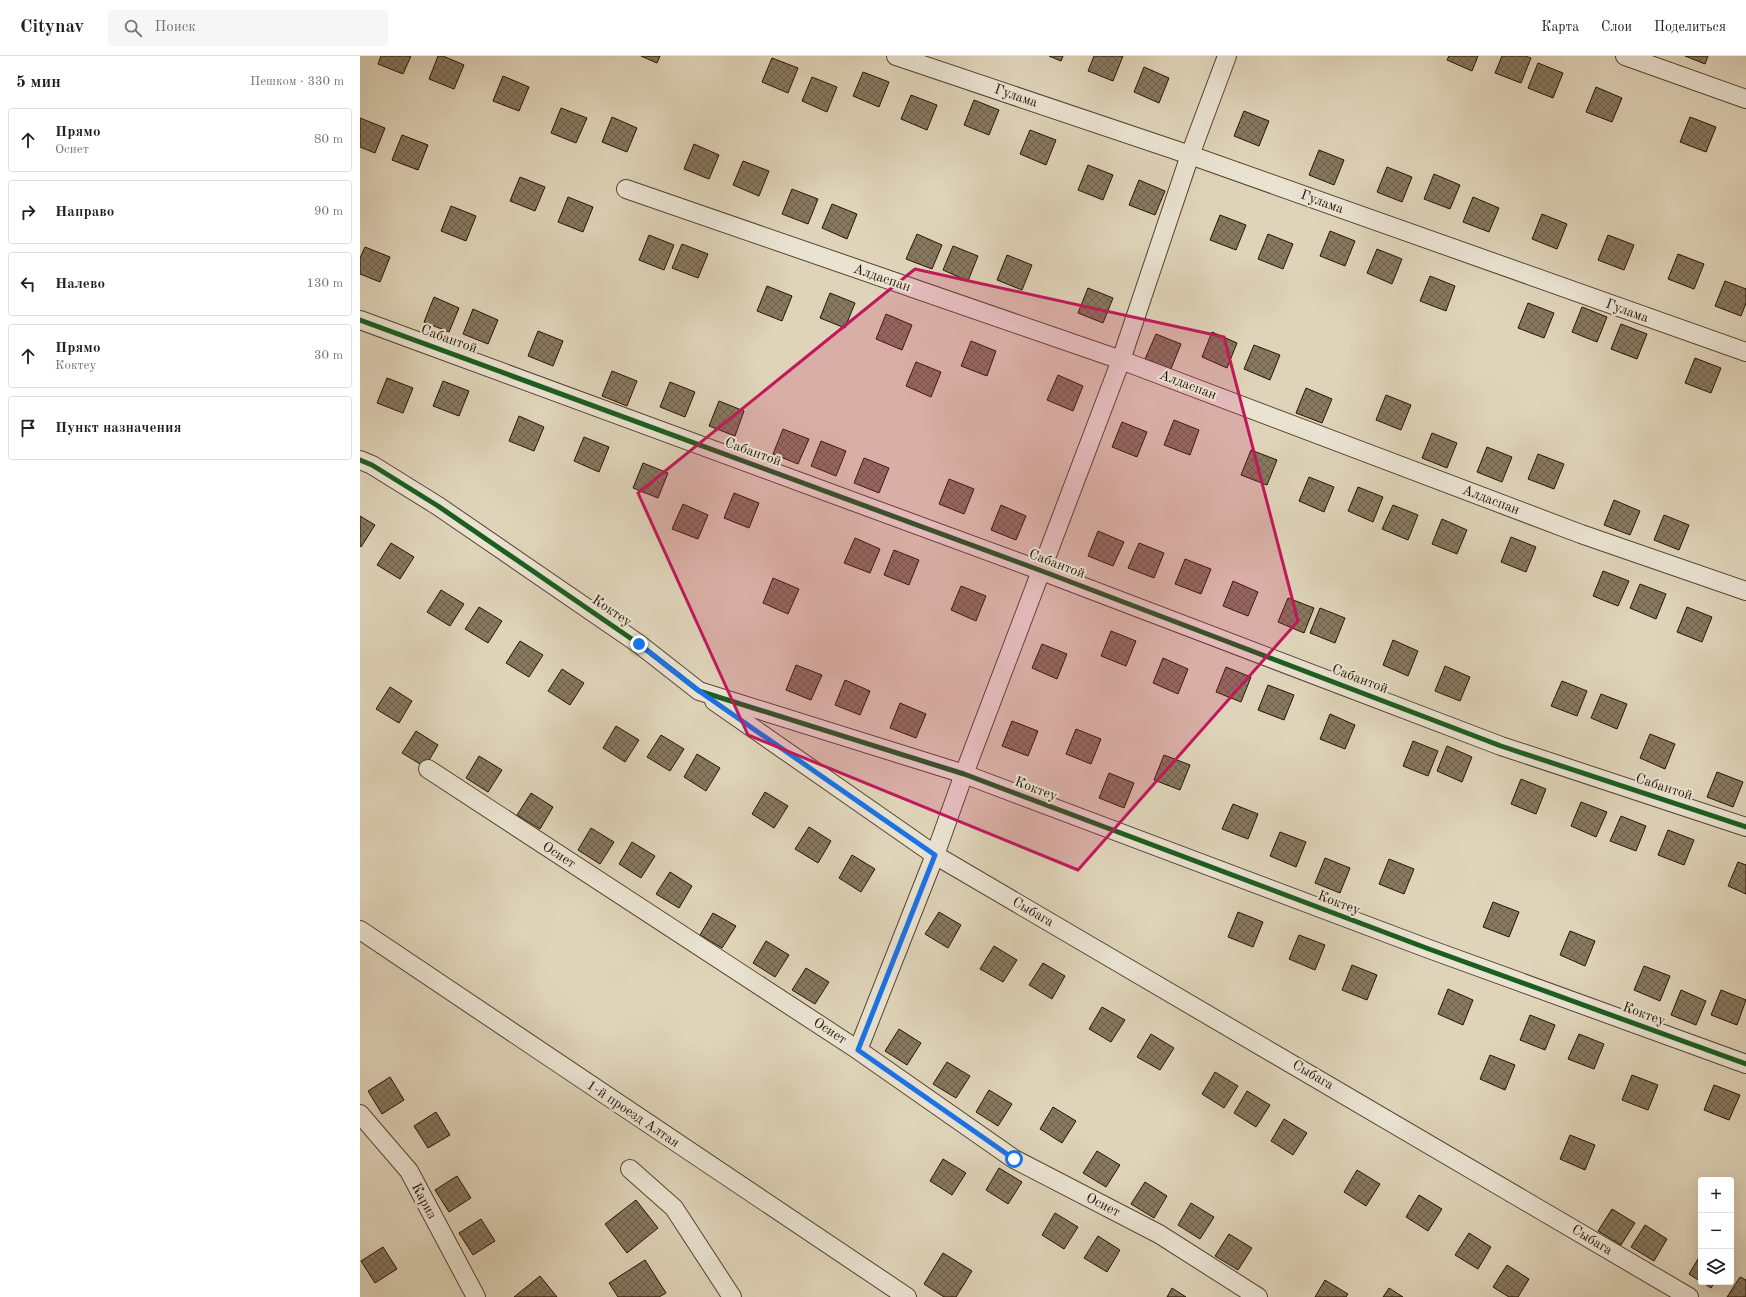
<!DOCTYPE html>
<html lang="ru">
<meta charset="utf-8">
<style>
:root{--surface:#fff;--page:#f6f6f6;--text:#202124;--muted:#757577;--line:#e0e0e0}
body{margin:0;font-family:"Old Standard TT",serif;background:var(--page);color:var(--text)}
.controls{position:absolute;right:12px;bottom:12px;display:grid;overflow:hidden;border-radius:4px;box-shadow:0 4px 16px #0002}
.controls button{width:36px;height:36px;display:grid;place-items:center;padding:0;border:0;border-bottom:1px solid var(--line);background:var(--surface);color:var(--text);font:20px sans-serif}
.stop{position:absolute;width:12px;height:12px;margin:-9px;border:3px solid #1a73e8;border-radius:50%;background:#fff}
.stop.end{background:#1a73e8;border-color:#fff;box-shadow:0 1px 4px #0008}
.list{margin:0;padding:0;list-style:none}
h2{display:flex;justify-content:space-between;align-items:center;height:52px;margin:0;padding:0 16px;font-size:17px}
h2 small{font-size:13px;font-weight:400;color:var(--muted)}
.list li{display:grid;grid-template-columns:26px 1fr auto;gap:12px;align-items:center;box-sizing:border-box;height:64px;margin:0 8px 8px;padding:0 8px;border:1px solid var(--line);border-radius:4px}
.list b{display:block;font-size:15px;white-space:nowrap}
.list p{margin:0;font-size:13px;white-space:nowrap;color:var(--muted)}
.list em{font-size:13px;font-style:normal;color:var(--muted)}
.icon{flex:none;width:22px;height:22px;fill:none;stroke:currentColor;stroke-width:2;stroke-linecap:round;stroke-linejoin:round}
.map{position:relative;flex:none;width:1386px;height:1241px;overflow:hidden}
header{display:flex;align-items:center;gap:24px;box-sizing:border-box;height:56px;padding:0 20px;background:var(--surface);border-bottom:1px solid var(--line)}
header strong{font-size:19px}
nav{display:flex;gap:22px;margin-inline-start:auto;font-size:14px}
.search{width:280px;height:36px;background:var(--page);display:flex;align-items:center;gap:10px;box-sizing:border-box;padding:0 14px;border-radius:4px;color:var(--muted);font-size:15px}
main{display:flex}
aside{flex:1;background:var(--surface)}
.map>svg:first-child{display:block}
</style>
<header>
<strong>Citynav</strong>
<div class="search"><svg class="icon" aria-label="search" viewBox="0 0 24 24"><circle cx="10" cy="10" r="6"/><path d="M15 15l6 6"/></svg>Поиск</div>
<nav><a>Карта</a><a>Слои</a><a>Поделиться</a></nav>
</header>
<main>
<aside>
<h2>5 мин<small>Пешком · 330 m</small></h2>
<ul class="list">
<li><svg class="icon" aria-label="ahead" viewBox="0 0 24 24"><path d="M12 20V5M6 11l6-6 6 6"/></svg><div><b>Прямо</b><p>Осиет</p></div><em>80 m</em></li>
<li><svg class="icon" aria-label="right" viewBox="0 0 24 24"><path d="M7 20v-9h11M14 6l5 5-5 5"/></svg><div><b>Направо</b></div><em>90 m</em></li>
<li><svg class="icon" aria-label="left" viewBox="0 0 24 24"><path d="M17 20v-9H6M10 6l-5 5 5 5"/></svg><div><b>Налево</b></div><em>130 m</em></li>
<li><svg class="icon" aria-label="ahead" viewBox="0 0 24 24"><path d="M12 20V5M6 11l6-6 6 6"/></svg><div><b>Прямо</b><p>Коктеу</p></div><em>30 m</em></li>
<li><svg class="icon" aria-label="arrive" viewBox="0 0 24 24"><path d="M6 21V4h12l-3 4 3 4H6"/></svg><div><b>Пункт назначения</b></div></li>
</ul>
</aside>
<div class="map">
<svg width="1386" height="1241" viewBox="0 0 1386 1241">
<defs>
<pattern id="building-cross-hatch" width="8" height="8" patternUnits="userSpaceOnUse"><rect width="8" height="8" fill="#877860"/><path d="M0 0l8 8M0 8l8-8" fill="none" stroke="#6e614d"/></pattern>
</defs>
<rect width="100%" height="100%" fill="#dfd4b9"/>
<filter id="stains"><feTurbulence type="fractalNoise" baseFrequency=".005" numOctaves="4"/><feColorMatrix values="0 0 0 0 .2 0 0 0 0 .09 0 0 0 0 .02 0 0 0 .5 -.17"/></filter>
<radialGradient id="worn" r=".72"><stop offset=".6" stop-color="#630" stop-opacity="0"/><stop offset="1" stop-color="#630" stop-opacity=".3"/></radialGradient>
<g fill="url(#building-cross-hatch)" stroke="#281400">
<polygon points="21,0 51,0 43,18 18,8"/>
<polygon points="78,0 83,0 104,9 94,33 69,23"/>
<polygon points="281,0 300,0 297,7"/>
<polygon points="689,0 703,0 701,5"/>
<polygon points="734,0 763,0 753,25 728,15"/>
<polygon points="1089,0 1118,0 1112,15 1087,4"/>
<polygon points="1142,0 1165,0 1171,2 1161,27 1135,17"/>
<polygon points="1325,0 1348,0 1345,8"/>
<polygon points="412,2 438,12 428,37 402,26"/>
<polygon points="1178,7 1203,17 1193,42 1168,32"/>
<polygon points="784,11 809,22 799,47 774,36"/>
<polygon points="503,16 529,26 519,51 493,40"/>
<polygon points="143,20 169,31 159,55 133,45"/>
<polygon points="452,21 477,31 467,56 442,45"/>
<polygon points="1236,31 1262,42 1252,66 1226,56"/>
<polygon points="551,39 577,49 567,74 541,63"/>
<polygon points="614,44 639,54 629,79 604,69"/>
<polygon points="201,52 227,62 216,87 191,77"/>
<polygon points="884,55 909,65 899,90 874,80"/>
<polygon points="252,61 277,72 267,96 242,86"/>
<polygon points="1330,61 1356,71 1346,96 1320,86"/>
<polygon points="0,62 25,72 15,97 0,91"/>
<polygon points="670,74 696,84 686,109 660,98"/>
<polygon points="42,79 68,89 58,114 32,104"/>
<polygon points="334,88 359,99 349,123 324,113"/>
<polygon points="959,94 984,104 974,129 949,119"/>
<polygon points="383,105 409,115 399,140 373,129"/>
<polygon points="728,109 753,119 743,144 718,134"/>
<polygon points="1027,111 1052,121 1042,146 1017,136"/>
<polygon points="1074,118 1100,129 1090,153 1064,143"/>
<polygon points="160,121 185,131 175,155 150,145"/>
<polygon points="779,124 805,135 795,159 769,149"/>
<polygon points="432,133 458,143 448,168 422,158"/>
<polygon points="208,141 233,151 223,176 198,166"/>
<polygon points="1113,141 1139,152 1129,176 1103,166"/>
<polygon points="472,148 497,158 487,183 462,172"/>
<polygon points="91,150 116,160 106,185 81,175"/>
<polygon points="1182,158 1207,168 1197,193 1172,183"/>
<polygon points="860,159 886,169 876,194 850,184"/>
<polygon points="970,175 995,185 985,210 960,200"/>
<polygon points="557,178 582,189 572,213 546,203"/>
<polygon points="908,178 933,188 923,213 898,203"/>
<polygon points="289,179 314,189 304,214 279,204"/>
<polygon points="1248,179 1274,189 1264,214 1238,204"/>
<polygon points="322,188 348,198 338,222 312,212"/>
<polygon points="593,190 618,200 608,225 583,214"/>
<polygon points="5,191 30,201 20,226 0,218 0,202"/>
<polygon points="1017,193 1042,203 1032,228 1007,217"/>
<polygon points="1318,198 1344,208 1334,233 1308,223"/>
<polygon points="647,199 672,209 662,234 637,224"/>
<polygon points="1070,220 1095,230 1086,255 1060,245"/>
<polygon points="1365,225 1386,233 1386,247 1381,260 1355,250"/>
<polygon points="407,230 432,240 422,265 397,255"/>
<polygon points="728,232 753,242 743,267 718,257"/>
<polygon points="470,237 495,247 485,272 460,262"/>
<polygon points="74,241 99,252 89,276 64,266"/>
<polygon points="1168,247 1194,257 1184,282 1158,272"/>
<polygon points="1222,251 1247,261 1237,286 1212,276"/>
<polygon points="113,253 138,264 128,288 103,278"/>
<polygon points="526,258 552,269 542,294 516,283"/>
<polygon points="1261,268 1287,278 1277,303 1251,293"/>
<polygon points="178,275 203,285 193,310 168,300"/>
<polygon points="852,276 877,287 867,312 842,301"/>
<polygon points="796,278 821,288 811,313 785,303"/>
<polygon points="611,285 636,295 627,320 601,310"/>
<polygon points="894,289 920,299 910,324 884,313"/>
<polygon points="1335,302 1361,312 1351,337 1325,327"/>
<polygon points="556,306 581,316 571,341 546,330"/>
<polygon points="252,315 277,325 267,350 242,340"/>
<polygon points="698,319 723,330 713,355 687,344"/>
<polygon points="27,322 53,332 43,357 17,347"/>
<polygon points="83,325 109,335 99,360 73,350"/>
<polygon points="310,326 335,336 325,361 300,351"/>
<polygon points="946,332 972,343 962,367 936,357"/>
<polygon points="1026,339 1051,349 1041,374 1016,364"/>
<polygon points="359,345 384,355 375,380 349,370"/>
<polygon points="159,360 184,371 174,395 149,385"/>
<polygon points="814,364 839,374 830,399 804,389"/>
<polygon points="762,366 787,376 777,401 752,391"/>
<polygon points="423,373 449,383 438,408 413,398"/>
<polygon points="1072,377 1097,387 1087,412 1062,402"/>
<polygon points="224,381 249,391 239,416 214,405"/>
<polygon points="461,385 486,395 476,420 451,410"/>
<polygon points="1127,391 1152,401 1142,426 1117,416"/>
<polygon points="891,394 917,404 907,429 881,419"/>
<polygon points="1178,398 1204,408 1194,433 1168,423"/>
<polygon points="504,402 529,412 519,437 494,427"/>
<polygon points="283,407 308,417 298,442 273,432"/>
<polygon points="949,421 974,431 964,456 939,445"/>
<polygon points="589,423 614,433 604,458 579,448"/>
<polygon points="998,431 1023,441 1013,466 988,455"/>
<polygon points="374,437 399,447 389,472 364,462"/>
<polygon points="1254,444 1280,455 1270,479 1244,469"/>
<polygon points="323,448 348,459 338,483 312,473"/>
<polygon points="641,449 666,460 656,484 631,474"/>
<polygon points="1033,449 1058,459 1048,484 1022,473"/>
<polygon points="1304,459 1329,469 1319,494 1294,484"/>
<polygon points="0,460 15,469 1,491 0,490"/>
<polygon points="1082,463 1107,474 1097,498 1072,488"/>
<polygon points="738,475 764,486 753,510 728,500"/>
<polygon points="1151,481 1176,491 1166,516 1141,506"/>
<polygon points="495,482 520,493 510,517 484,507"/>
<polygon points="31,487 54,501 40,523 17,509"/>
<polygon points="779,487 804,497 794,522 768,512"/>
<polygon points="534,494 559,504 549,529 524,519"/>
<polygon points="825,503 851,513 841,538 815,528"/>
<polygon points="1243,515 1269,525 1258,550 1233,540"/>
<polygon points="413,522 439,533 428,558 403,547"/>
<polygon points="873,525 898,536 888,560 863,550"/>
<polygon points="1280,528 1306,538 1296,563 1270,552"/>
<polygon points="601,530 626,540 616,565 591,554"/>
<polygon points="81,534 104,548 90,570 67,556"/>
<polygon points="928,542 954,552 944,577 918,566"/>
<polygon points="119,551 142,565 128,587 105,573"/>
<polygon points="1327,551 1352,561 1342,586 1317,576"/>
<polygon points="960,552 985,562 975,587 950,577"/>
<polygon points="751,575 776,585 766,610 741,600"/>
<polygon points="1033,584 1058,595 1048,620 1023,609"/>
<polygon points="160,585 183,599 169,621 146,607"/>
<polygon points="682,588 707,598 697,623 672,612"/>
<polygon points="803,602 828,613 818,638 793,627"/>
<polygon points="436,609 462,619 451,644 426,634"/>
<polygon points="1085,610 1110,621 1100,645 1075,635"/>
<polygon points="866,611 891,621 881,646 856,636"/>
<polygon points="202,613 224,627 210,649 188,635"/>
<polygon points="485,624 510,635 500,659 475,649"/>
<polygon points="1202,625 1227,635 1217,660 1191,650"/>
<polygon points="908,629 934,639 924,664 898,654"/>
<polygon points="30,631 52,645 39,667 16,653"/>
<polygon points="1241,638 1267,648 1257,673 1231,662"/>
<polygon points="540,647 566,658 556,682 530,672"/>
<polygon points="970,658 995,669 985,693 960,683"/>
<polygon points="652,665 678,675 668,700 642,690"/>
<polygon points="256,670 279,684 265,706 243,692"/>
<polygon points="716,673 741,683 731,708 706,698"/>
<polygon points="56,675 78,689 65,711 42,697"/>
<polygon points="1290,678 1315,688 1305,713 1280,702"/>
<polygon points="301,679 324,693 310,715 287,701"/>
<polygon points="1053,685 1078,695 1068,720 1043,710"/>
<polygon points="1087,690 1112,701 1102,726 1077,715"/>
<polygon points="337,698 360,712 346,735 324,721"/>
<polygon points="804,699 830,709 820,734 794,724"/>
<polygon points="119,700 142,714 128,736 106,722"/>
<polygon points="1357,716 1383,726 1373,751 1347,741"/>
<polygon points="749,717 774,727 764,752 739,742"/>
<polygon points="1161,723 1186,733 1176,758 1151,748"/>
<polygon points="405,736 428,750 414,772 392,758"/>
<polygon points="171,737 193,751 180,773 157,759"/>
<polygon points="1221,746 1247,756 1236,781 1211,770"/>
<polygon points="873,748 898,758 888,783 862,773"/>
<polygon points="1261,760 1286,770 1276,795 1250,785"/>
<polygon points="449,771 471,785 458,807 435,793"/>
<polygon points="231,772 254,786 240,808 218,794"/>
<polygon points="1308,774 1334,784 1324,809 1298,799"/>
<polygon points="920,776 946,786 936,811 910,800"/>
<polygon points="272,786 295,800 281,822 259,808"/>
<polygon points="492,799 515,813 501,836 479,822"/>
<polygon points="965,802 990,812 980,837 955,827"/>
<polygon points="1029,803 1054,813 1044,838 1019,828"/>
<polygon points="1378,806 1386,809 1386,838 1368,830"/>
<polygon points="310,816 332,830 319,852 296,838"/>
<polygon points="1133,846 1159,856 1149,881 1123,871"/>
<polygon points="579,856 601,869 588,892 565,878"/>
<polygon points="878,856 903,866 893,891 868,881"/>
<polygon points="353,857 376,870 362,892 340,879"/>
<polygon points="1210,875 1235,885 1225,910 1200,899"/>
<polygon points="939,879 965,889 955,914 929,903"/>
<polygon points="406,885 429,899 415,921 393,907"/>
<polygon points="634,890 657,904 643,926 620,913"/>
<polygon points="683,907 705,920 692,943 669,929"/>
<polygon points="992,909 1017,919 1007,944 982,934"/>
<polygon points="1284,910 1310,920 1300,945 1274,934"/>
<polygon points="446,912 469,926 455,948 432,934"/>
<polygon points="1088,933 1113,944 1103,969 1078,958"/>
<polygon points="1321,934 1346,945 1336,969 1311,959"/>
<polygon points="1361,934 1386,944 1377,969 1351,959"/>
<polygon points="742,951 765,964 751,986 729,973"/>
<polygon points="1170,959 1195,969 1185,994 1160,984"/>
<polygon points="539,973 561,987 547,1009 525,995"/>
<polygon points="791,978 814,992 800,1014 777,1001"/>
<polygon points="1219,978 1244,988 1234,1013 1208,1003"/>
<polygon points="1130,999 1155,1009 1145,1034 1120,1023"/>
<polygon points="587,1006 610,1020 596,1042 573,1028"/>
<polygon points="855,1016 878,1030 864,1052 842,1038"/>
<polygon points="1272,1019 1298,1029 1288,1054 1262,1044"/>
<polygon points="30,1021 44,1044 22,1058 8,1035"/>
<polygon points="1354,1029 1380,1039 1369,1064 1344,1054"/>
<polygon points="629,1034 652,1048 638,1070 616,1056"/>
<polygon points="887,1035 910,1049 896,1071 874,1057"/>
<polygon points="693,1051 716,1065 702,1087 680,1073"/>
<polygon points="76,1056 90,1079 68,1092 54,1070"/>
<polygon points="924,1063 947,1077 933,1099 911,1085"/>
<polygon points="1210,1079 1235,1089 1225,1114 1200,1103"/>
<polygon points="737,1095 760,1109 746,1131 723,1117"/>
<polygon points="583,1103 606,1117 592,1139 570,1125"/>
<polygon points="639,1112 662,1126 648,1148 626,1134"/>
<polygon points="997,1114 1020,1128 1006,1150 984,1136"/>
<polygon points="97,1120 111,1142 89,1156 75,1134"/>
<polygon points="785,1126 807,1140 794,1162 771,1148"/>
<polygon points="1059,1139 1082,1153 1068,1175 1046,1161"/>
<polygon points="276,1144 298,1172 267,1197 245,1168"/>
<polygon points="831,1147 854,1161 840,1183 818,1169"/>
<polygon points="1252,1153 1275,1167 1261,1189 1238,1175"/>
<polygon points="695,1157 718,1171 704,1193 682,1179"/>
<polygon points="121,1163 135,1185 113,1199 99,1177"/>
<polygon points="1285,1169 1307,1183 1294,1205 1271,1191"/>
<polygon points="1109,1177 1131,1191 1118,1213 1095,1199"/>
<polygon points="869,1178 892,1192 878,1214 855,1200"/>
<polygon points="738,1180 760,1194 747,1216 724,1202"/>
<polygon points="23,1191 37,1213 15,1227 1,1205"/>
<polygon points="583,1197 612,1215 596,1241 584,1241 564,1228"/>
<polygon points="1341,1198 1341,1226 1355,1226 1351,1232 1329,1218"/>
<polygon points="285,1204 306,1237 299,1241 258,1241 249,1227"/>
<polygon points="1147,1209 1169,1223 1158,1241 1149,1241 1133,1231"/>
<polygon points="180,1220 197,1241 154,1241"/>
<polygon points="1380,1221 1386,1224 1386,1241 1367,1241"/>
<polygon points="965,1224 988,1238 986,1241 955,1241"/>
<polygon points="812,1232 826,1241 807,1241"/>
<polygon points="1029,1232 1043,1241 1023,1241"/>
</g>
<g fill="none" stroke-linecap="round" stroke-linejoin="round">
<defs>
<g id="minor">
<polyline points="536,0 830,99 1386,296"/>
<polyline points="1265,0 1386,43"/>
<polyline points="266,133 761,304 1221,478 1386,535"/>
<polyline points="0,264 682,515 1141,690 1386,771"/>
<polyline points="0,404 12,409 78,450 279,588 339,635 604,718 1069,893 1386,1008"/>
<polyline points="354,645 575,799 1329,1241"/>
<polyline points="68,713 498,994 654,1103 799,1178 898,1241"/>
<polyline points="0,874 547,1241"/>
<polyline points="498,994 575,799 604,718 761,304 830,99 867,0"/>
<polyline points="0,1058 49,1115 116,1241"/>
<polyline points="270,1113 314,1152 372,1241"/>
</g>
</defs>
<use href="#minor" stroke="#56442e" stroke-width="20"/>
<use href="#minor" stroke="#eae3d2" stroke-width="18"/>
<defs>
<g id="cycleway">
<polyline points="0,264 682,515 1141,690 1386,771"/>
<polyline points="0,404 12,409 78,450 279,588 339,635 604,718 1069,893 1386,1008"/>
</g>
</defs>
<use href="#cycleway" stroke="#eae3d2" stroke-width="8"/>
<use href="#cycleway" stroke="#1b5e20" stroke-width="5"/>
</g>
<g fill="none" stroke-linecap="round" stroke-linejoin="round">
<polyline stroke="#1a73e8" stroke-width="5" points="279,588 339,635 575,799 498,994 654,1103"/>
</g>
<path fill="#c2185b" fill-opacity="0.2" stroke="#c2185b" stroke-width="3" stroke-linejoin="round" d="M555,213l309,68 74,284 -220,249 -330,-135 -110,-242z"/>
<g text-anchor="middle" dominant-baseline="central" stroke-width="4" stroke-linejoin="round" paint-order="stroke">
<g font-size="14" fill="#281400" stroke="#eae3d2">
<text transform="translate(656 40) rotate(19)">Гулама</text>
<text transform="translate(962 146) rotate(20)">Гулама</text>
<text transform="translate(522 222) rotate(19)">Алдаспан</text>
<text transform="translate(1267 255) rotate(20)">Гулама</text>
<text transform="translate(89 283) rotate(20)">Сабантой</text>
<text transform="translate(828 329) rotate(21)">Алдаспан</text>
<text transform="translate(393 396) rotate(20)">Сабантой</text>
<text transform="translate(1131 444) rotate(21)">Алдаспан</text>
<text transform="translate(697 508) rotate(21)">Сабантой</text>
<text transform="translate(252 555) rotate(34)">Коктеу</text>
<text transform="translate(1000 623) rotate(21)">Сабантой</text>
<text transform="translate(1304 731) rotate(18)">Сабантой</text>
<text transform="translate(676 733) rotate(21)">Коктеу</text>
<text transform="translate(199 799) rotate(33)">Осиет</text>
<text transform="translate(979 847) rotate(21)">Коктеу</text>
<text transform="translate(673 856) rotate(30)">Сыбага</text>
<text transform="translate(1284 958) rotate(20)">Коктеу</text>
<text transform="translate(470 975) rotate(33)">Осиет</text>
<text transform="translate(953 1019) rotate(30)">Сыбага</text>
<text transform="translate(273 1058) rotate(34)">1-й проезд Алтая</text>
<text transform="translate(64 1145) rotate(62)">Кариз</text>
<text transform="translate(743 1149) rotate(27)">Осиет</text>
<text transform="translate(1232 1184) rotate(31)">Сыбага</text>
</g>
</g>
<rect width="100%" height="100%" filter="url(#stains)"/>
<rect width="100%" height="100%" fill="url(#worn)"/>
</svg>
<div class="controls">
<button>+</button>
<button>−</button>
<button><svg class="icon" aria-label="layers" viewBox="0 0 24 24"><path d="M12 4l9 5-9 5-9-5zM3 14l9 5 9-5"/></svg></button>
</div>
<div class="stop" style="left:654px;top:1103px"></div>
<div class="stop end" style="left:279px;top:588px"></div>
</div>
</main>
